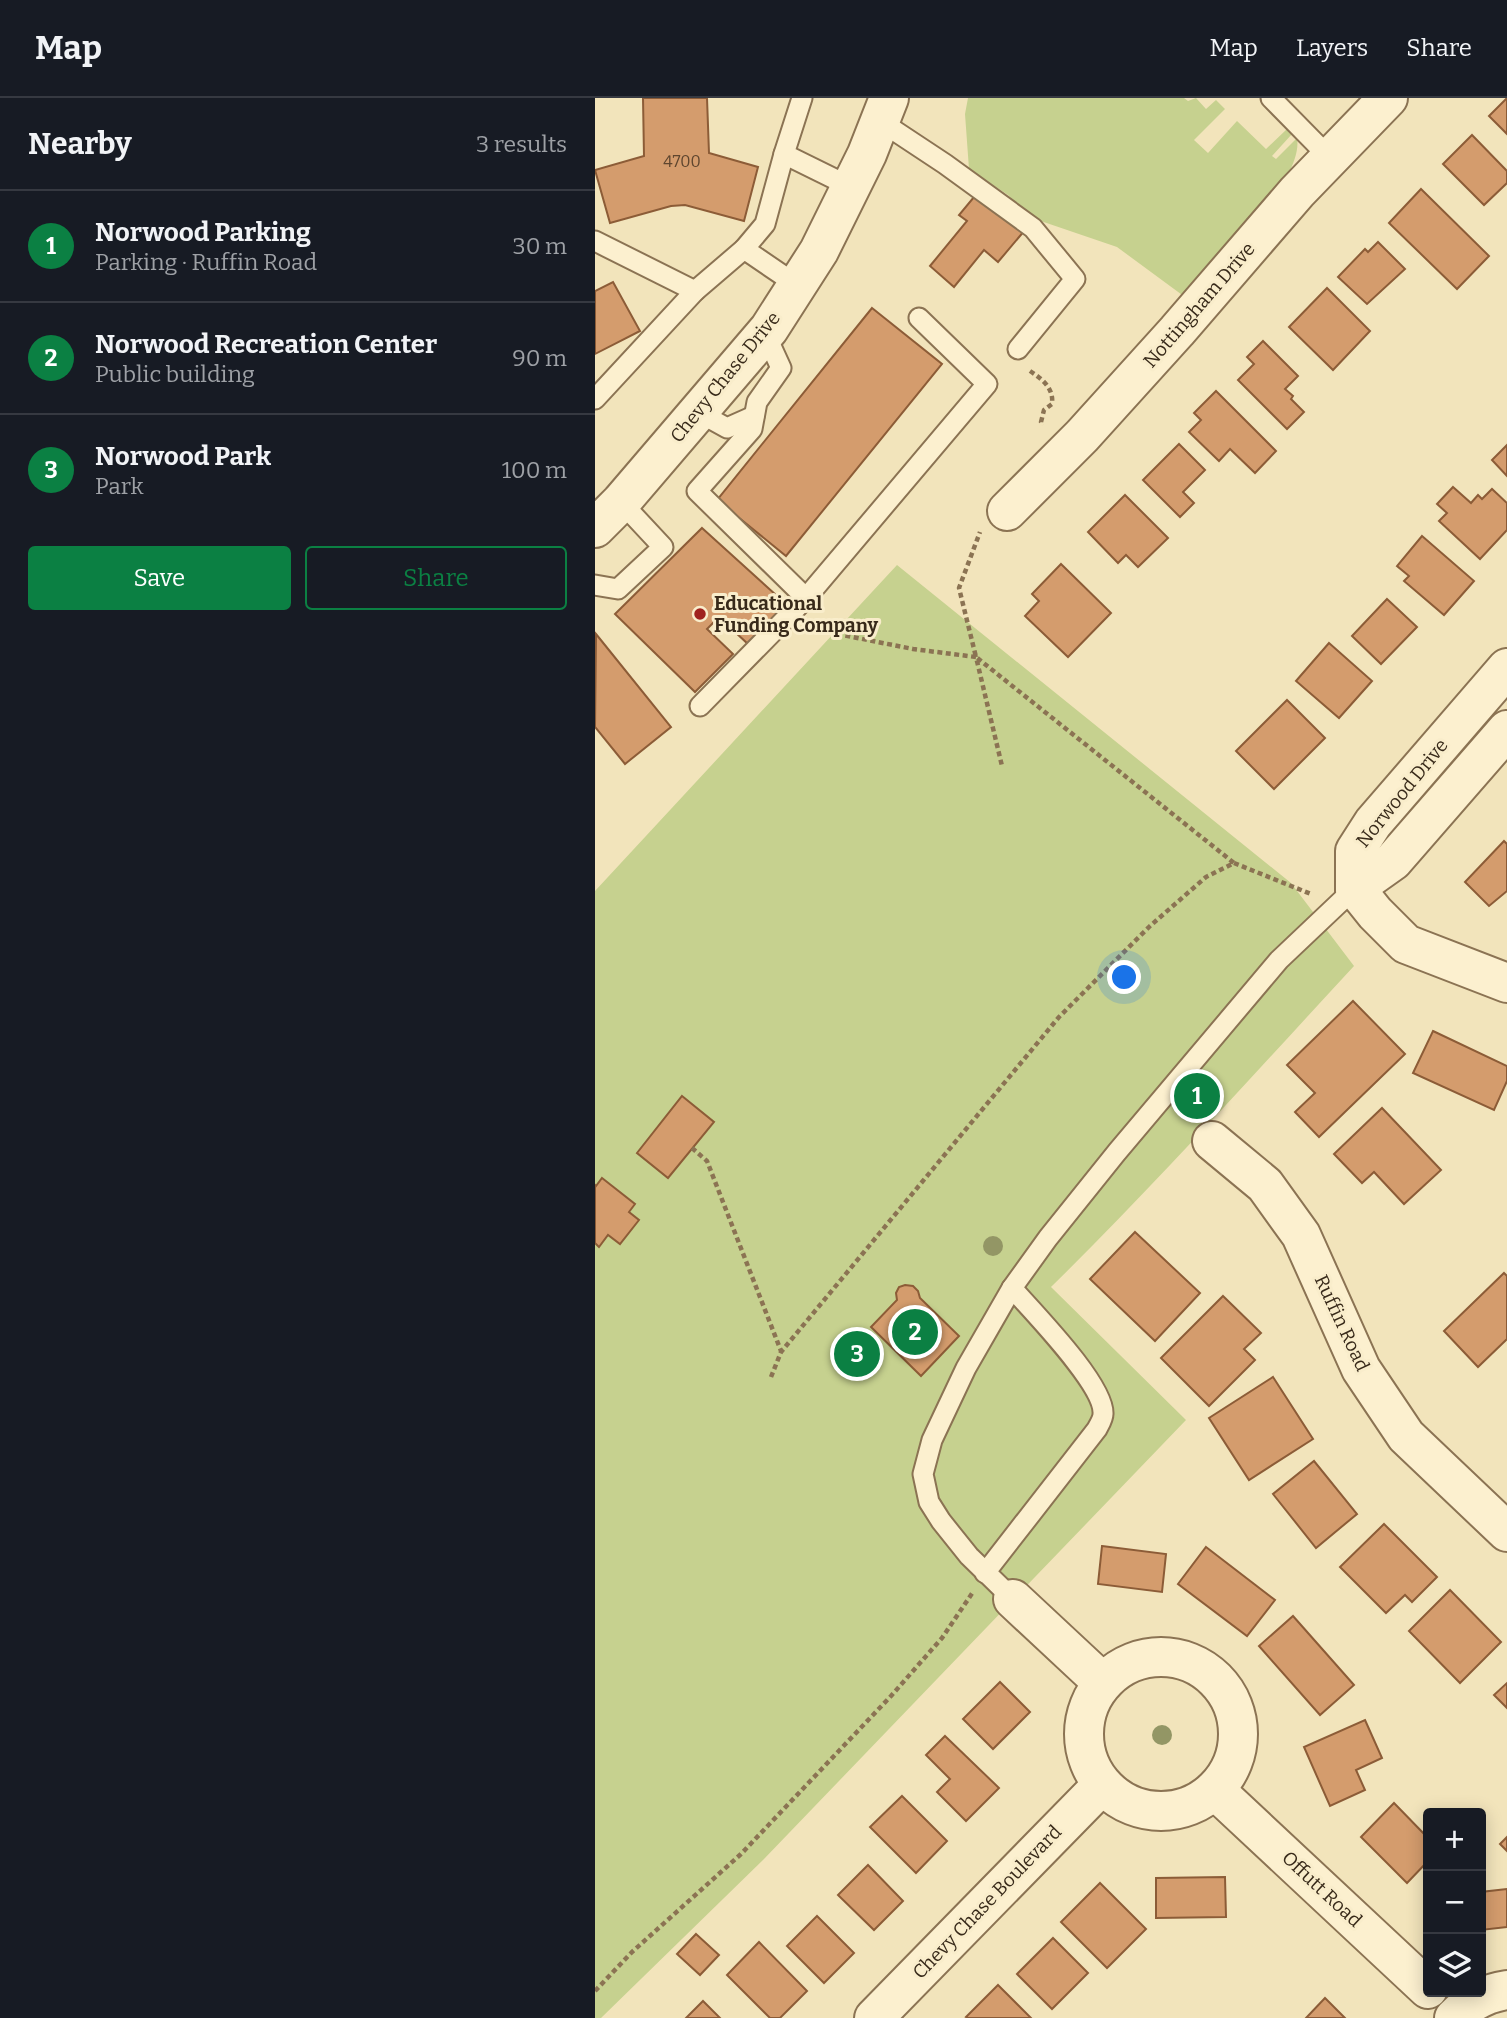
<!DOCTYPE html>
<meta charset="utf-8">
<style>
:root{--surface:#171b24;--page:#20242c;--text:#f1f3f6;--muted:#9ea1a6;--line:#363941;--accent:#0b8043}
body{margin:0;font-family:Bitter,serif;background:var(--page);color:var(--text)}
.controls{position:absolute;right:21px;bottom:21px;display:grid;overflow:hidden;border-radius:7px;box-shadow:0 4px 18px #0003}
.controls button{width:63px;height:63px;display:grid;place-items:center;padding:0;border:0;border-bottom:2px solid var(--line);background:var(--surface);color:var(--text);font:35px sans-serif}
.you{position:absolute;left:530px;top:880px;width:24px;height:24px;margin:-18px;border:5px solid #fff;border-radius:50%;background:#1a73e8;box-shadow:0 0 0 10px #1a73e833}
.badge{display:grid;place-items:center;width:46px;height:46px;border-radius:50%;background:var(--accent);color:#fff;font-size:23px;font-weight:700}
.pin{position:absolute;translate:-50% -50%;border:4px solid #fff;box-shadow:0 2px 7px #0006}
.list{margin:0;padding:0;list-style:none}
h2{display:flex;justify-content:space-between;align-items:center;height:91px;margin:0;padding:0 28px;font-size:30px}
h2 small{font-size:23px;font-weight:400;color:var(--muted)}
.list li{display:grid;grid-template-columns:46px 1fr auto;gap:21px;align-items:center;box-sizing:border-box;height:112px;padding:0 28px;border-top:2px solid var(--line)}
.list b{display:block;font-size:26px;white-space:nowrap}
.list p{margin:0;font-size:23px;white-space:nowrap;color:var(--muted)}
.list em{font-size:23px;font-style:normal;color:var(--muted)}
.actions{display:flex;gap:14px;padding:21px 28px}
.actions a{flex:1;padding:16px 0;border:2px solid var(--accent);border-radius:7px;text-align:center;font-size:24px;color:var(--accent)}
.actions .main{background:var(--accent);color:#fff}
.icon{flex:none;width:38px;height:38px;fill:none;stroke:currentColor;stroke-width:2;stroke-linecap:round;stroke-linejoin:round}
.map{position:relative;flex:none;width:912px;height:1920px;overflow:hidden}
header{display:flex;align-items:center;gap:42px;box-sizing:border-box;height:98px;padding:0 35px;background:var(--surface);border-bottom:2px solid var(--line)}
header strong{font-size:33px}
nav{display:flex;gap:38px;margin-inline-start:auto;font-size:24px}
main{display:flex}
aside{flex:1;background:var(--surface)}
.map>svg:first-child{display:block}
</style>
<header>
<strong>Map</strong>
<nav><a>Map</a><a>Layers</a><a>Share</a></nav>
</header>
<main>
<aside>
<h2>Nearby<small>3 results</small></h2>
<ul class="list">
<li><span class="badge">1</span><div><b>Norwood Parking</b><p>Parking · Ruffin Road</p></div><em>30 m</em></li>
<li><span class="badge">2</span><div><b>Norwood Recreation Center</b><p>Public building</p></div><em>90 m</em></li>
<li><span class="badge">3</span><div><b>Norwood Park</b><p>Park</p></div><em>100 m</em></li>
</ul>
<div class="actions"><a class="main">Save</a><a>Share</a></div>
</aside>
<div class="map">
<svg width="912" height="1920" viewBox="0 0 912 1920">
<rect width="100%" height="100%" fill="#f2e4bb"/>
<g fill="#c6d18f">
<path d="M373,0h216l4,3 8,-3 10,11 10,-9 9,9 -31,31 14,13 29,-32 29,28 21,-20 5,5 -20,22 4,3 21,-21c2,12 -3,24 -8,35l-100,127 -72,-53 -88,-30 -21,-22 -39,-26 -4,-55z"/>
<path d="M302,467l394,318 63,83c-100,108 -198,218 -303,321l135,133 -422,439 -163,159h-6v-1127z"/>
</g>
<g fill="#d49c6d" stroke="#8c5c37" stroke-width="2">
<polygon points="48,0 112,0 114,55 163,69 149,123 90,107 76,108 15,125 0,72 49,58"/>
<polygon points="912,0 912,36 894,18"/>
<polygon points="877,37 912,73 912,85 889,107 848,66"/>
<polygon points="826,91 894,158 862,191 794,125"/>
<polygon points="384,93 430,132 403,164 389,152 359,189 335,168 372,123 364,117"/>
<polygon points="783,144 810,171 772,206 743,179 770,151 773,154"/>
<polygon points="18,184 45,233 0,256 0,193"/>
<polygon points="732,190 775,233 738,272 694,229"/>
<polygon points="277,210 347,266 191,458 122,402"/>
<polygon points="668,243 703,278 690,291 698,298 696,301 709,314 692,331 643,282 659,266 652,259"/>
<polygon points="621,293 681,353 660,375 635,351 624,363 594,334 606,322 599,315"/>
<polygon points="584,346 610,372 588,394 599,405 585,419 548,382"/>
<polygon points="912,347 912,378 897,362"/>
<polygon points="858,389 876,405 883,397 887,401 897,391 912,405 912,432 885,461 844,423 852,415 842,406"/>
<polygon points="530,397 573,440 543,469 531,457 523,465 493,434"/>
<polygon points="107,430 191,506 154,547 124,519 112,531 138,556 100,594 20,516"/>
<polygon points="827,438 879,483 849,517 809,483 814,478 802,468"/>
<polygon points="466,466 516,515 473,559 430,518 444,503 437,496"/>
<polygon points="792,501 822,529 786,566 757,538"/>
<polygon points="1,536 76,629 30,666 0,629"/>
<polygon points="734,545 777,583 744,620 701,583"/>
<polygon points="692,602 730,640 679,691 641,653"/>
<polygon points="909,743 912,746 912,793 894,808 870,784"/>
<polygon points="758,903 810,956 724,1039 700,1014 720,995 692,967"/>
<polygon points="838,933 912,968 912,983 899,1012 818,975"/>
<polygon points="87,998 119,1024 73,1080 42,1055"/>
<polygon points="787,1010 846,1072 809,1106 779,1074 767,1085 739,1056"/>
<polygon points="7,1080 40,1106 34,1114 44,1122 25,1146 13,1137 4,1149 0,1145 0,1087 1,1088"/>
<polygon points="540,1134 605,1195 560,1243 495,1181"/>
<polygon points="909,1175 912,1178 912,1241 883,1269 849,1233"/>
<polygon points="310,1187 318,1188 323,1193 325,1200 364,1238 326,1278 276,1229 302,1202 301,1195 304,1189"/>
<polygon points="628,1198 666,1235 649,1251 660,1262 614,1308 566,1260"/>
<polygon points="678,1279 718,1341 654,1382 614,1320"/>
<polygon points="719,1363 762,1416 721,1450 678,1396"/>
<polygon points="789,1426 842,1479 817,1504 810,1497 791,1515 745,1469"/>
<polygon points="507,1448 571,1456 567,1494 503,1486"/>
<polygon points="611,1449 680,1502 652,1538 583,1486"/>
<polygon points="855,1492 906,1544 865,1585 814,1533"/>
<polygon points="698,1518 759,1587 725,1617 664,1548"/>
<polygon points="405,1584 435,1614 398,1651 368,1621"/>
<polygon points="912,1585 912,1610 899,1597"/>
<polygon points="770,1622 787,1660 761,1672 770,1692 735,1708 709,1649"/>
<polygon points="350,1638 404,1690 371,1723 342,1694 355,1681 331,1657"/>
<polygon points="307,1698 352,1743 321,1775 275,1729"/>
<polygon points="799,1705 833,1740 833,1763 812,1785 766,1739"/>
<polygon points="912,1739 912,1753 905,1746"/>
<polygon points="273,1767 308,1803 279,1832 243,1797"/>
<polygon points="630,1779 631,1819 561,1820 561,1780"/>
<polygon points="505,1785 551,1831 512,1870 466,1824"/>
<polygon points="912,1791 912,1829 886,1832 886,1794"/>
<polygon points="222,1818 259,1855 229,1885 192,1848"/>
<polygon points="101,1836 124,1857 105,1877 82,1856"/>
<polygon points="458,1840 493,1875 457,1911 422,1876"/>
<polygon points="164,1844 212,1893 185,1920 175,1920 132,1877"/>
<polygon points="403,1887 436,1920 373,1920 371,1919"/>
<polygon points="730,1900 750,1920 711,1920"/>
<polygon points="108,1903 125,1920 91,1920"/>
</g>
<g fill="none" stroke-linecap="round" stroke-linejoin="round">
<defs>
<g id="service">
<polyline points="207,0 189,56 256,89"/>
<polyline points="676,0 735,60"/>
<polyline points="285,23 350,66 438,130 480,181 423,251"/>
<polyline points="0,143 100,193"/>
<polyline points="149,151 170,126 189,56"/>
<polyline points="170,235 186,270 162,304 157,331 102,393 211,500"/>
<polyline points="0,301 100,193 149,151 202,187"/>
<polyline points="103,314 132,330 159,318"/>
<polyline points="0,487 23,491 68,449 26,404"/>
<polyline points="105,608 211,500 392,286 324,220"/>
<path d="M390,1475l112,-144c2,-4 6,-10 6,-15 2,-29 -71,-103 -91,-126"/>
<polyline points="418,1501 374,1458 346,1423 334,1404 328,1376 337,1342 371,1270 417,1190 453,1140 522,1054 684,862 760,790"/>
</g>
<g id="minor">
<polyline points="412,413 487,338 582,233 702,94 793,0"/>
<polyline points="0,430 26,404 174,231 224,153 272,56 294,0"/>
<polyline points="760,790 760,753 778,725 912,570"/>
<polyline points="760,790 798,763 912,632"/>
<polyline points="760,790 780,815 811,846 912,885"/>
<polyline points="617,1043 670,1087 706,1137 766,1271 811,1338 912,1434"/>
<polyline points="418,1501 507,1584"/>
<circle cx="566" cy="1636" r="77"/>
<polyline points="620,1692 833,1891"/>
<polyline points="279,1920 506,1688"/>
<path d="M859,1920c15,-16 32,-25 53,-28"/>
</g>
</defs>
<use href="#service" stroke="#8b7353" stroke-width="23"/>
<use href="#minor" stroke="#8b7353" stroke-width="42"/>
<g stroke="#8b7353" stroke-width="4.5" stroke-dasharray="5 3.5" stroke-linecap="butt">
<path d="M435,273c12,8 24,17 22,33l-8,6 -3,12 2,3"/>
<polyline points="217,531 318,551 381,559 407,668"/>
<polyline points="639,765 716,796"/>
<polyline points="97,1050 112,1063 186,1253"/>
<polyline points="176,1279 186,1254 464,919 555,828 611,779 639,765 381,559 364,490 385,434"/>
<polyline points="0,1893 37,1854 146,1756 296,1598 347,1540 378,1494"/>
</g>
<use href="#service" stroke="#fcf0cf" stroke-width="19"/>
<use href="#minor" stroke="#fcf0cf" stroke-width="38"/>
</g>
<g fill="#939665">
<circle cx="398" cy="1148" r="10"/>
<circle cx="567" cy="1637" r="10"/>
</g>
<circle fill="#a0221e" stroke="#f9edcb" stroke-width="2.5" cx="105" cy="516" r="7"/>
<g text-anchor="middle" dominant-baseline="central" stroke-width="6" stroke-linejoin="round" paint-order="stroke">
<g font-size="16" fill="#5f462f">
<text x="87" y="63">4700</text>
</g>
<g font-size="19" fill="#382a1a" stroke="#f9edcb">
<text transform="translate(604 207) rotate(-49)">Nottingham Drive</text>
<text transform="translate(130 279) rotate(-51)">Chevy Chase Drive</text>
<text transform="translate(807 695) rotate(-51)">Norwood Drive</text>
<text transform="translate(747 1225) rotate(65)">Ruffin Road</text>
<text transform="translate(727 1791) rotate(43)">Offutt Road</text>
<text transform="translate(392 1804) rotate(-46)">Chevy Chase Boulevard</text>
</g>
<g font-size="19" font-weight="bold" fill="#382a1a" stroke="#f9edcb" text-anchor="start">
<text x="119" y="505">Educational<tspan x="119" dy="22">Funding Company</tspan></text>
</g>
</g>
</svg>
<div class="controls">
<button>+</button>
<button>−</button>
<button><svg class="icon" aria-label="layers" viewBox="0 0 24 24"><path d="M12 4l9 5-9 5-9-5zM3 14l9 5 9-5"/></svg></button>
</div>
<div class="you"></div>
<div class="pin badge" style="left:602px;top:998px">1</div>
<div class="pin badge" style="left:320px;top:1234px">2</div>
<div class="pin badge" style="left:262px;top:1256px">3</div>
</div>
</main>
